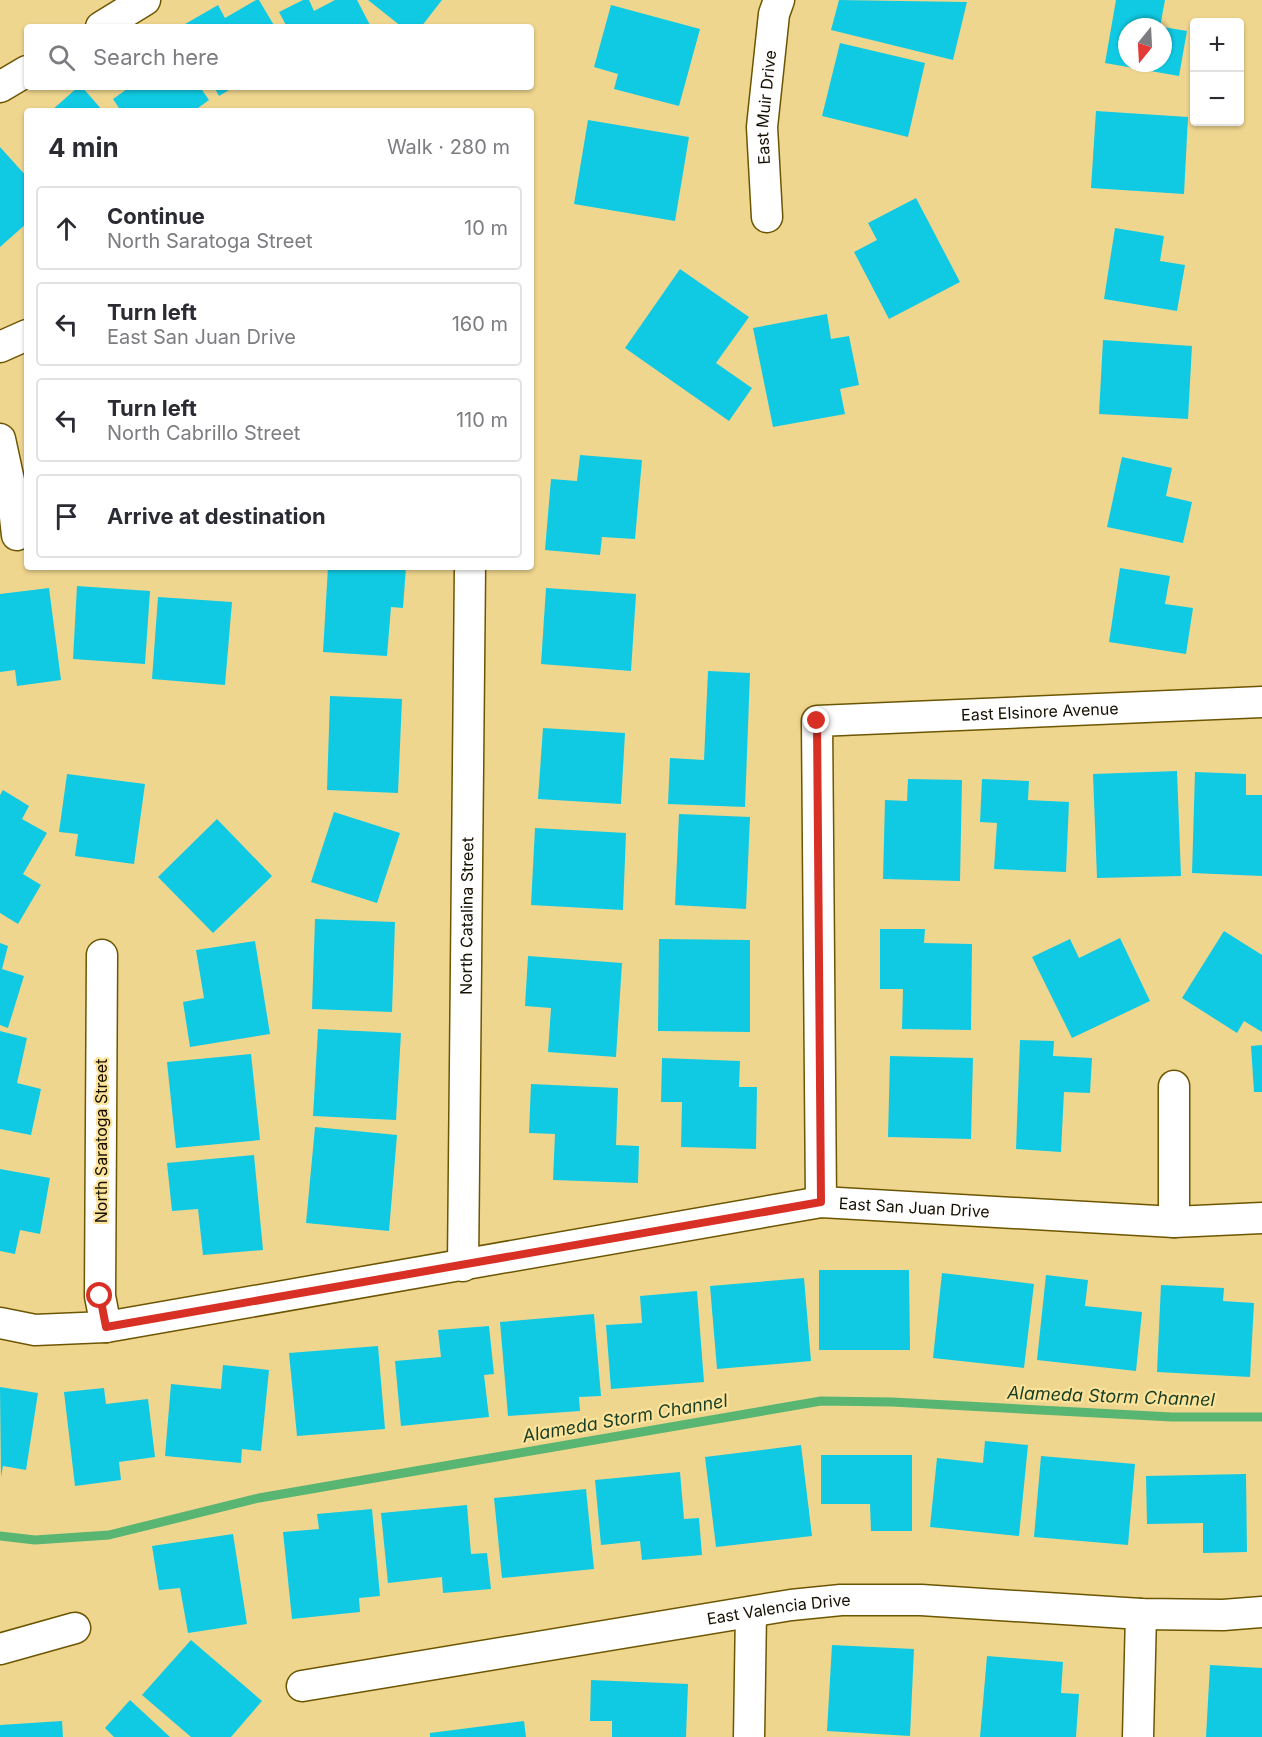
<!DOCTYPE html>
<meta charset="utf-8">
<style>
:root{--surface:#fff;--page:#f2f2f3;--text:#2b2b33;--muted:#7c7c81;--line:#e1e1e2}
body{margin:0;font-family:Inter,sans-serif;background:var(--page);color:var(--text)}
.controls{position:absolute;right:18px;top:18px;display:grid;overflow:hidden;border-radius:6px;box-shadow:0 2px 4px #0004}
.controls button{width:54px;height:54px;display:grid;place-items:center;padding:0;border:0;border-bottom:2px solid var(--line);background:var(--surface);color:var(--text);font:30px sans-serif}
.compass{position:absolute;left:1118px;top:18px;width:54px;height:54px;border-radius:50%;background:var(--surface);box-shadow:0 2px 4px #0004;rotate:198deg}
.stop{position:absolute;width:18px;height:18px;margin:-14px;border:4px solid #d93025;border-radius:50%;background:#fff}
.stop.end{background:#d93025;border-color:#fff;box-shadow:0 2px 6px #0008}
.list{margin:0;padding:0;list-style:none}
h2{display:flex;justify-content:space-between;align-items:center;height:78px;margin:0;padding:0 24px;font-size:26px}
h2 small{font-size:20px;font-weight:400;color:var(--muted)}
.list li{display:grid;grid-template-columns:39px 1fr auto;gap:18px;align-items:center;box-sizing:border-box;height:84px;margin:0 12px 12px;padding:0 12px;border:2px solid var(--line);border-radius:6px}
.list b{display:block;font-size:22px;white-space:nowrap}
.list p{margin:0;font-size:20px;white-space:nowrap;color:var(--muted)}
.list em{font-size:20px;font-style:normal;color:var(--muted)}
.icon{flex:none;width:33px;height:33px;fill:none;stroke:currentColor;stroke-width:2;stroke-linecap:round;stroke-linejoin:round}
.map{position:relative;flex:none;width:1262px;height:1737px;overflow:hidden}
.search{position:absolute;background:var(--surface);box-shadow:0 2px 4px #0004;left:24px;top:24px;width:510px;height:66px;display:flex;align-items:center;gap:15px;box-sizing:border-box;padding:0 21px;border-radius:6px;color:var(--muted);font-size:22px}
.panel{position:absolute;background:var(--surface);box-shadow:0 2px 4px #0004;left:24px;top:108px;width:510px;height:462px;border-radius:6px}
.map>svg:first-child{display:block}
</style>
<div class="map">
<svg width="1262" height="1737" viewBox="0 0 1262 1737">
<rect width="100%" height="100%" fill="#efd68f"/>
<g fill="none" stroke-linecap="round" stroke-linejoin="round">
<polyline stroke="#59b572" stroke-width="9" points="0,1536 35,1540 109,1535 259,1498 821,1401 892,1402 1172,1417 1262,1417"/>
</g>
<g fill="#10cae3">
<polygon points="256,0 259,0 275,27 180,27 218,5 225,18"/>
<polygon points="303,0 309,0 314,11 335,0 357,0 371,27 287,27 279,12"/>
<polygon points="368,0 442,0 421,27 402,27"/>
<polygon points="839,0 967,2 953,60 831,30"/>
<polygon points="1116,0 1165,0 1160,27 1127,27 1127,63 1163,63 1163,27 1187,31 1179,76 1105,63"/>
<polygon points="611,5 700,29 679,106 614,89 618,74 594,67"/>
<polygon points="840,43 925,63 908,137 822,116"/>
<polygon points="78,87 82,87 103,111 51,111"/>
<polygon points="130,87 200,87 209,100 194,111 121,111 113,99"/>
<polygon points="214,87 234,87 219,96"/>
<polygon points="1096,111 1188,117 1184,194 1091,188"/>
<polygon points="588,120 689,137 675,221 574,204"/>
<polygon points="0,147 27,177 27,223 0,247"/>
<polygon points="916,198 960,282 889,319 854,252 877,240 868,223"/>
<polygon points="1115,228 1164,236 1160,261 1185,265 1177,311 1104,299"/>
<polygon points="680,269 749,317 716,363 752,388 729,421 625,348"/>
<polygon points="827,314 831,339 849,336 859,385 840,389 845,414 773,427 753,328"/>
<polygon points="1103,340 1192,346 1188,419 1099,414"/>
<polygon points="580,455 642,460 635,539 602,537 600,555 545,550 551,479 577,481"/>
<polygon points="1122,457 1172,468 1166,496 1192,502 1183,543 1107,527"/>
<polygon points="328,567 406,567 403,608 391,607 387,656 323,652"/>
<polygon points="1120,568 1170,576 1165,604 1193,608 1186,654 1109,642"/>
<polygon points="77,586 150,591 145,664 73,659"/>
<polygon points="49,588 61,680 17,686 15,670 0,672 0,594"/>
<polygon points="546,588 636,594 631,671 541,664"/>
<polygon points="158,597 232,602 225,685 152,679"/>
<polygon points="708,671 750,673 745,807 668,804 670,758 704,760"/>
<polygon points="330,696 402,699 398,793 327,790"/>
<polygon points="543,728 625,733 621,804 538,799"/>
<polygon points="1177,771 1181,876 1097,878 1093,774"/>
<polygon points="1195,772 1246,774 1246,795 1262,795 1262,876 1192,873"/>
<polygon points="67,774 145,784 134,864 75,856 78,834 59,832"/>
<polygon points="908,779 962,780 960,881 883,879 885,800 907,801"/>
<polygon points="982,779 1029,781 1028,800 1069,802 1066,872 994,869 997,823 980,822"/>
<polygon points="3,790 29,806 22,819 47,833 23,874 41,885 18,924 0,913 0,795"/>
<polygon points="334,812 400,833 377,903 311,882"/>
<polygon points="679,814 750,817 746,909 675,905"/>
<polygon points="217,819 272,876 213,933 158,877"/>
<polygon points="535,828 626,833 623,910 531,905"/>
<polygon points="315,919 395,922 392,1012 312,1009"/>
<polygon points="880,929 925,929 924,943 972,944 971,1030 902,1029 903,989 880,989"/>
<polygon points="1224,931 1262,955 1262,1032 1244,1021 1237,1033 1182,998"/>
<polygon points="1120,938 1150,1001 1072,1038 1032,957 1070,939 1079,958"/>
<polygon points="659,939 750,940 750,1032 658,1031"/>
<polygon points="255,941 270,1034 190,1047 183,1002 204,998 196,950"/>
<polygon points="0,943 8,946 2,969 24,976 8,1028 0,1025"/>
<polygon points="528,956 622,963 616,1057 548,1052 551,1008 525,1006"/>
<polygon points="318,1029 401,1033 396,1120 313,1116"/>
<polygon points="0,1031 27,1038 17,1083 41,1089 31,1135 0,1129"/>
<polygon points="1020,1040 1054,1041 1053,1056 1092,1058 1090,1093 1064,1092 1061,1152 1016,1149"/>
<polygon points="1262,1045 1262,1092 1254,1092 1251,1046"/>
<polygon points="251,1054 260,1140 176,1148 167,1062"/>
<polygon points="890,1056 973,1058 971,1139 888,1137"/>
<polygon points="662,1058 740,1061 739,1087 757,1087 756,1149 681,1147 682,1102 661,1102"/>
<polygon points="531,1084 618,1088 616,1145 639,1146 638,1183 553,1180 555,1134 529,1133"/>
<polygon points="315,1127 397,1135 389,1231 306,1223"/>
<polygon points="254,1155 263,1250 203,1255 198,1209 172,1211 167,1163"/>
<polygon points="0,1169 50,1178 40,1234 20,1230 15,1254 0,1251"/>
<polygon points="819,1270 909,1270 910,1350 819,1350"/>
<polygon points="942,1273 1034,1284 1024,1368 933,1358"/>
<polygon points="1046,1275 1088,1280 1085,1306 1142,1312 1136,1371 1037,1360"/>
<polygon points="804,1278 811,1361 717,1369 710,1286"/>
<polygon points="1161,1285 1224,1288 1223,1301 1254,1303 1250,1377 1157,1372"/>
<polygon points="697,1291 704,1382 611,1389 606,1325 642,1323 640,1296"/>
<polygon points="594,1314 601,1396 579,1397 580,1411 508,1416 500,1322"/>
<polygon points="489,1326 494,1374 484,1375 489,1417 401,1426 395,1361 441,1357 438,1330"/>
<polygon points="378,1346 385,1429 297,1436 289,1353"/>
<polygon points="223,1365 269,1370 261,1451 242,1449 241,1463 165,1456 171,1384 221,1389"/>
<polygon points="0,1387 38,1393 26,1470 3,1466 1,1477"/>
<polygon points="104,1388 106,1404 148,1399 155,1457 119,1462 121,1480 75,1486 64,1392"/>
<polygon points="985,1441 1028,1445 1019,1536 930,1527 937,1458 983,1463"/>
<polygon points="801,1445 812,1536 716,1547 705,1457"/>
<polygon points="821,1455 912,1455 912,1531 871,1531 870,1504 821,1504"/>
<polygon points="1041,1456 1135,1464 1128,1545 1034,1537"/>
<polygon points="680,1472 684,1519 699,1518 702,1555 642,1560 640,1541 601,1545 595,1480"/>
<polygon points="1246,1474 1247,1552 1203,1553 1203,1523 1147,1524 1146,1476"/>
<polygon points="586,1489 594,1569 502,1578 494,1498"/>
<polygon points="467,1505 471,1554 487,1553 491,1589 443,1593 442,1577 388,1583 381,1513"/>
<polygon points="372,1509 380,1596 359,1598 360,1612 292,1619 283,1532 319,1529 317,1514"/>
<polygon points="233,1534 247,1624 188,1633 180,1588 159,1590 152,1546"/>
<polygon points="191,1640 262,1701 231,1737 191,1737 142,1695"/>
<polygon points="832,1645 914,1649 910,1736 827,1731"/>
<polygon points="987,1656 1063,1662 1061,1693 1079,1694 1076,1737 980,1737"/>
<polygon points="1210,1665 1262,1668 1262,1737 1206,1737"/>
<polygon points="591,1680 688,1684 686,1737 612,1737 612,1721 590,1721"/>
<polygon points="130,1700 170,1737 114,1737 105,1728"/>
<polygon points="62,1721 63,1737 0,1737 0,1725"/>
<polygon points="524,1721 526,1737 430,1737 430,1733"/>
</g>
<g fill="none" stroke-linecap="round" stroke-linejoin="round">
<defs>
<g id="minor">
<polyline points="101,27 145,0"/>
<polyline points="0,87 27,71"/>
<path id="s1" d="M767,217l-5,-90 12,-113 5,-14"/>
<polyline points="0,347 27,335"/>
<polyline points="0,439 13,499 17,535"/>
<polyline points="102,955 100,1296 106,1327"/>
<polyline points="1174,1086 1174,1222"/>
<path id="s2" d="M821,1202l-4,-481 445,-19"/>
<path id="s3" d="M463,1266l7,-699"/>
<path id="s4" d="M0,1323l35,7 71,-3 715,-125 353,20 88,-4"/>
<polyline points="0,1649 75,1628"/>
<path id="s5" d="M302,1686l489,-81 50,-5h80l220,14 82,1 39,-3"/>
<polyline points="749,1737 751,1612"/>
<polyline points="1138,1737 1141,1614"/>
</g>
</defs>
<use href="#minor" stroke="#6d5602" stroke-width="33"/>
<use href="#minor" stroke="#fff" stroke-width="30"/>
</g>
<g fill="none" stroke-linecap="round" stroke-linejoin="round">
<polyline stroke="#d93025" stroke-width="8" points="100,1296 106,1327 821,1202 817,721"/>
</g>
<g text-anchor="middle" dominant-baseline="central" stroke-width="4.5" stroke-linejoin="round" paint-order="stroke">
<g font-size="16" fill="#160f00" stroke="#fce39b">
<text stroke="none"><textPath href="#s1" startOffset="110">East Muir Drive</textPath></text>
<text stroke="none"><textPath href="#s2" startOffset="704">East Elsinore Avenue</textPath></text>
<text stroke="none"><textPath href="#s3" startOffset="350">North Catalina Street</textPath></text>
<text transform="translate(101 1141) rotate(-90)">North Saratoga Street</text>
<text stroke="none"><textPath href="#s4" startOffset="926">East San Juan Drive</textPath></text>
<text stroke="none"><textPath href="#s5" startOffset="483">East Valencia Drive</textPath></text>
</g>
<g font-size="18" font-style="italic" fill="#183e23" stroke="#fce39b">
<text transform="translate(1111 1396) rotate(2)">Alameda Storm Channel</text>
<text transform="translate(625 1418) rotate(-10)">Alameda Storm Channel</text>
</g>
</g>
</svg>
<div class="controls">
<button>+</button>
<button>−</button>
</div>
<svg class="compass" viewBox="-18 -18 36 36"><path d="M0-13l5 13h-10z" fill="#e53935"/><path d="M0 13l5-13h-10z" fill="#7c7c81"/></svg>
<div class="stop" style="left:100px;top:1296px"></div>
<div class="stop end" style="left:817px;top:721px"></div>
<div class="search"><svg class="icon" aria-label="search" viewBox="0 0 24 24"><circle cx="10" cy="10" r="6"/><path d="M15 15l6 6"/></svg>Search here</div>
<section class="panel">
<h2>4 min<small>Walk · 280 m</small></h2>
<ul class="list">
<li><svg class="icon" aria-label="ahead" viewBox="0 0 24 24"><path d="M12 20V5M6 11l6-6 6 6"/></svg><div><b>Continue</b><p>North Saratoga Street</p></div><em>10 m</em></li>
<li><svg class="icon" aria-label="left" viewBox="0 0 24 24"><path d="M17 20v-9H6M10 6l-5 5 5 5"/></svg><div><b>Turn left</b><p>East San Juan Drive</p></div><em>160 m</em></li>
<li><svg class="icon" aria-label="left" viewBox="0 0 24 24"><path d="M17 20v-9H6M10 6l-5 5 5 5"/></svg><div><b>Turn left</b><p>North Cabrillo Street</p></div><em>110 m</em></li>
<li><svg class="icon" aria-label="arrive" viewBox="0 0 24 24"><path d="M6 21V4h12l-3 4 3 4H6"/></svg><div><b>Arrive at destination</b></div></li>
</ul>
</section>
</div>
